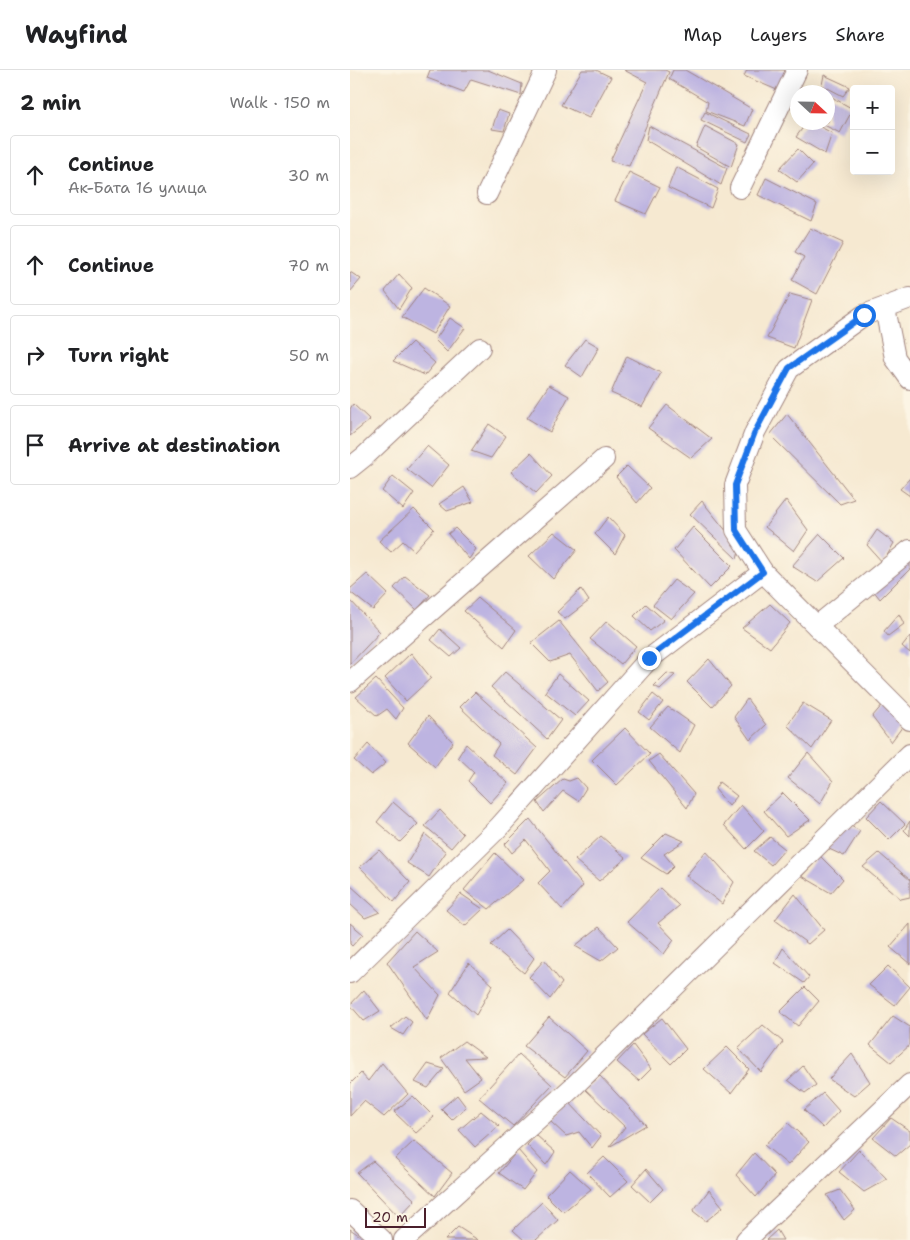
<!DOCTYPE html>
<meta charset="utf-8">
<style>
:root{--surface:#fff;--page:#f6f6f6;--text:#202124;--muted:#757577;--line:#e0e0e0}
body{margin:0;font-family:"Shantell Sans",sans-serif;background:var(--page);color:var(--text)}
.controls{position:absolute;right:15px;top:15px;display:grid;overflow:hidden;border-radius:5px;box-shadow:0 5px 20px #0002}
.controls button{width:45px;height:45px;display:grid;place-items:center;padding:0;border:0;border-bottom:1px solid var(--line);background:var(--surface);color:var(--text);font:25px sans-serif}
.compass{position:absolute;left:440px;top:15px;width:45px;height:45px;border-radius:50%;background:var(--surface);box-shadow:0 5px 20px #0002;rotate:112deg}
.scale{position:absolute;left:15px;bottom:12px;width:61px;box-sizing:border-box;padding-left:5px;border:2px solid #4a1f2b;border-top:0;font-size:14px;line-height:18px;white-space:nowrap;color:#4a1f2b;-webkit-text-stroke:4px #fcf5e5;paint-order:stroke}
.stop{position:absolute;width:15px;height:15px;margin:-11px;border:4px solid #1a73e8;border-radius:50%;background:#fff}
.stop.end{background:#1a73e8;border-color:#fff;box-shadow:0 1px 5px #0008}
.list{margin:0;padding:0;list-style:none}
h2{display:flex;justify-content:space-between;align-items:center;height:65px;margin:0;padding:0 20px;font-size:21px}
h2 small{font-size:16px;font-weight:400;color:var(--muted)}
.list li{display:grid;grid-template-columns:32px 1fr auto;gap:15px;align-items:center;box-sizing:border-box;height:80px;margin:0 10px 10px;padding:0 10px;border:1px solid var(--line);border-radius:5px}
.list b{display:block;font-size:19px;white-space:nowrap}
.list p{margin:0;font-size:16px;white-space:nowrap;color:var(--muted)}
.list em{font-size:16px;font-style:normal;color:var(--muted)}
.icon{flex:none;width:28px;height:28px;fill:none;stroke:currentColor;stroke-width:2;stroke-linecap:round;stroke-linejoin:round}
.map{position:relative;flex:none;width:560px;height:1170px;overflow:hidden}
header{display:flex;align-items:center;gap:30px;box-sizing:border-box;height:70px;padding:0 25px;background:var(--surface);border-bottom:1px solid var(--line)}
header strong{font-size:24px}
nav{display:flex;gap:28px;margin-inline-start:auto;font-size:18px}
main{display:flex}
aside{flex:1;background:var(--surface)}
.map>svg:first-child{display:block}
</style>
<header>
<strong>Wayfind</strong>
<nav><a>Map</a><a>Layers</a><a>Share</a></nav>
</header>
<main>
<aside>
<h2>2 min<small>Walk · 150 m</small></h2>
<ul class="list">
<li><svg class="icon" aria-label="ahead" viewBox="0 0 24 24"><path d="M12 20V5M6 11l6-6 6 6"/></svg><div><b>Continue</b><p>Ак-Бата 16 улица</p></div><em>30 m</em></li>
<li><svg class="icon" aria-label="ahead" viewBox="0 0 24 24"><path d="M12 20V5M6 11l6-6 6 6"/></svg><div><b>Continue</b></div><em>70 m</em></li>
<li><svg class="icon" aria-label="right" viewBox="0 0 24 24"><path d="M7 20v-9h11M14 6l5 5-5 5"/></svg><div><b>Turn right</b></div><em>50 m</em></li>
<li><svg class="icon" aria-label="arrive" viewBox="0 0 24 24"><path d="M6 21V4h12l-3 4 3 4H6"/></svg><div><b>Arrive at destination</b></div></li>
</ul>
</aside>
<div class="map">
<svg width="560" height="1170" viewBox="0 0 560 1170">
<rect width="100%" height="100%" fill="#fcf5e5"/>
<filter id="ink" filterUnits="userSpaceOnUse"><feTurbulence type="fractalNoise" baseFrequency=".02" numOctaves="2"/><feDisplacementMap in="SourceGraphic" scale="10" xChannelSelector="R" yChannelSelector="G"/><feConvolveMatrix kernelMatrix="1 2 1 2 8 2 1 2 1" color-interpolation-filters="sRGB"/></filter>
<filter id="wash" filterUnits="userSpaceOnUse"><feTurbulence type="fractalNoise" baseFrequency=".0096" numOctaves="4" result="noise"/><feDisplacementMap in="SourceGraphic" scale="20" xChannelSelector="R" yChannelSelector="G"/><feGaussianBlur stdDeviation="1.12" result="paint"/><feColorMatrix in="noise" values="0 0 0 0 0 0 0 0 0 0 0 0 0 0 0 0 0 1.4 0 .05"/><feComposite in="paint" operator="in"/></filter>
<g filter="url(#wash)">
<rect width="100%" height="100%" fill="#f6e9d1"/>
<g id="blocks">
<g fill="#bdb4e1">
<polygon points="80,0 138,0 172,14 171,25 121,9 114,22 77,8"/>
<polygon points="232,0 246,0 261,7 239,48 211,35"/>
<polygon points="274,0 315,0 319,2 279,96 260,91 297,12"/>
<polygon points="323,0 335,0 402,39 395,56 356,41 358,32 319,9"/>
<polygon points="397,0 437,0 427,20 394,6"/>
<polygon points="474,5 500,17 493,26 472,15"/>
<polygon points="478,25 503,39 490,63 468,52 478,52"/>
<polygon points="148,40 159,44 154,61 142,59"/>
<polygon points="355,42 401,64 397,72 351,50"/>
<polygon points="457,52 461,52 482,63 475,84 446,67"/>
<polygon points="299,56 377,98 371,115 296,70"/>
<polygon points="355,56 389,74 381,97 346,77"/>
<polygon points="448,79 463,94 447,112 429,99"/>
<polygon points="326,97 368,119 361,138 318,118"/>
<polygon points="279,102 310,117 296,144 265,131"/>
<polygon points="416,108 467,134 461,151 408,125"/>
<polygon points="460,158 493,173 467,224 442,210 454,187 445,182"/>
<polygon points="0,202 11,209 0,222"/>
<polygon points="49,204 62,218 49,239 35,221"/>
<polygon points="74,218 100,236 83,264 52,247"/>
<polygon points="440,224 462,230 444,278 417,268"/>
<polygon points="100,248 115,258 97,282 85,270"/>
<polygon points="235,269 249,277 232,307 215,295"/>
<polygon points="62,272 85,293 75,305 43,291"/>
<polygon points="277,286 311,303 292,337 261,323"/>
<polygon points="199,315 219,326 200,362 177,348"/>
<polygon points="3,334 20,350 0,366 0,339"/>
<polygon points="317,335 362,369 341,388 298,358"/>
<polygon points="437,344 504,429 490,434 420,365"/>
<polygon points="139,354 156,366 141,388 121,381"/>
<polygon points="77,376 99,395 81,418 57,399"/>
<polygon points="181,383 202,406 186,423 161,402"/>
<polygon points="277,396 300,418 287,433 266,407"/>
<polygon points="43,406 64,423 53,439 32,421"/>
<polygon points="560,408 560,426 550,419"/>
<polygon points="114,417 123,432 97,441 89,434"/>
<polygon points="436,430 458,460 444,481 415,457"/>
<polygon points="352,431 390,478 387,489 340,444"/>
<polygon points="64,439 84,459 64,481 53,471 41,482 29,471"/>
<polygon points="258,447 275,465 265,484 245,464"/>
<polygon points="343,457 382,496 360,518 324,480"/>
<polygon points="105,458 126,479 119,489 98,464"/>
<polygon points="527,460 544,473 533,493 517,475"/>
<polygon points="204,462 227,480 203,509 179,486"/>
<polygon points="470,464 494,488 467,512 442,496"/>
<polygon points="560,490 560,499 530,529 520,516"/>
<polygon points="17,504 38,524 23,540 0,522 0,519"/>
<polygon points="55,506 80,525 67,540 44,518"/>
<polygon points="324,510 344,524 321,549 303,535"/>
<polygon points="231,519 239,531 215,549 207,542"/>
<polygon points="128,528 166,560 154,577 114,541"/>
<polygon points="0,530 30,562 0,594"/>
<polygon points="296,534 314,550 300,561 284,546"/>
<polygon points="420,534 440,553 420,578 392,558"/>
<polygon points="549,544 554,554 538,566 534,561"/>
<polygon points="209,551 258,612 248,621 220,585 200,592 181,573"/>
<polygon points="257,551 286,576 271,594 240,569"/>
<polygon points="90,559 111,578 101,587 81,570"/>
<polygon points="560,566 560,583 552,576"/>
<polygon points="61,583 81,608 56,631 35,608"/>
<polygon points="359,589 381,616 362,637 337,612"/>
<polygon points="155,602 211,650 197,669 141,617"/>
<polygon points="317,603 325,605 310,619 304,616"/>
<polygon points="208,604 239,631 225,646 195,622"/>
<polygon points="26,609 53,638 46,649 37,639 27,646 6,627"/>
<polygon points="125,622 187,678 167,705 142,685 149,674 110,637"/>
<polygon points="303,624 313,632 299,650 289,642"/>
<polygon points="397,629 416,655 400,670 384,647"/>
<polygon points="453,633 481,650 462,679 437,655"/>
<polygon points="534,633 556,652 541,672 522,647"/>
<polygon points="318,637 344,655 330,683 300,657"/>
<polygon points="78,646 103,672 85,697 58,673"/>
<polygon points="275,658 300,684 267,715 242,690"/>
<polygon points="18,674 36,693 21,705 4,690"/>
<polygon points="116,674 158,713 140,733 118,711 124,702 108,687"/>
<polygon points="458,683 483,711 470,734 438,708"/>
<polygon points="309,684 344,724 337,738 299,691"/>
<polygon points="227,708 236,718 228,731 213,721 194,742 187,732 213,709 219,711"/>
<polygon points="369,712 387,726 379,736 365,719"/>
<polygon points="433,723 460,750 436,766 414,741"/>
<polygon points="531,731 555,754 539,770 516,747"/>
<polygon points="43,732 68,754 50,772 27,752"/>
<polygon points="391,735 414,761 396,779 374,755"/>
<polygon points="90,740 113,764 101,778 75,756"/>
<polygon points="180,749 233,816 212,839 188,813 200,801 176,770 162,783 155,774"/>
<polygon points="560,751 560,766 554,760"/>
<polygon points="499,755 510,761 494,786 477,778"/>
<polygon points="316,763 334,771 314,784 324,796 316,804 291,788"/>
<polygon points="75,764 96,782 79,807 57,793"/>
<polygon points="251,766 276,788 249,811 225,790"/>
<polygon points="420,767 435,779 421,795 404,781"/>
<polygon points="29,780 60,812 44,832 10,797"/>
<polygon points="356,781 384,812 372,834 336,806"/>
<polygon points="145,783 173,810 139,839 114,820"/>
<polygon points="529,783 560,810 560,827 551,829 513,797"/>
<polygon points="469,785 493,809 481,823 452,806"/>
<polygon points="0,815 30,842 15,848 0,834"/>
<polygon points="310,818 329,836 308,853 324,870 314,884 277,852"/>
<polygon points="111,824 133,839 115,856 96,840"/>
<polygon points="445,824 474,860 458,874 425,850"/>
<polygon points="0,853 13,864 2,876 0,874"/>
<polygon points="560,854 560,894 540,877"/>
<polygon points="249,857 268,877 251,891 225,876"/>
<polygon points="157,860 184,888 174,903 141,875"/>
<polygon points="65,861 88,882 64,897 90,925 77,950 37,892"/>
<polygon points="433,878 459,907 454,913 425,893"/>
<polygon points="194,890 212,913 200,929 179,907"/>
<polygon points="119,893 143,915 126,945 100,922"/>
<polygon points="538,896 560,917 545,935 519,915"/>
<polygon points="455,917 469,931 448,956 430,942"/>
<polygon points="14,920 30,941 14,951 0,935"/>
<polygon points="55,946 62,952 53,965 41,958"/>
<polygon points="543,946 560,957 560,975 541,992 520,975"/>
<polygon points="199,947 237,981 215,1007 174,976"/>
<polygon points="312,948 336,979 321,994 292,964"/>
<polygon points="413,955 433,972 411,1002 388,978"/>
<polygon points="114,971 136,987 115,988 131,1008 114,1020 91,988"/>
<polygon points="283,975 301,999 289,1011 267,992"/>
<polygon points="377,977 399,999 381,1023 354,999"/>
<polygon points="169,984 202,1015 163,1056 129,1028"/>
<polygon points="502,984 520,1012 504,1026 479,1009"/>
<polygon points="32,993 58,1024 34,1047 14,1031 0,1046 0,1014 11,1003 18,1011"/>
<polygon points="78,994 94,999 78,1018 65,1012"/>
<polygon points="453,996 466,1015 455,1023 438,1010"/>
<polygon points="250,1006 296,1055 259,1077 275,1057 235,1019"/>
<polygon points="473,1023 489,1041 473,1058 454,1040"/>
<polygon points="107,1025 116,1037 102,1050 91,1039"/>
<polygon points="63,1026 84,1047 66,1063 44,1042"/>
<polygon points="218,1031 251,1066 242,1078 229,1062 216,1066 200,1051"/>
<polygon points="131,1041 149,1056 125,1077 109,1060"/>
<polygon points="541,1048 560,1061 560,1074 546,1086 523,1068"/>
<polygon points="438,1053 459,1072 438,1095 414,1075"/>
<polygon points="186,1065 205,1082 196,1095 177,1075"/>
<polygon points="64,1071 102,1103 85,1126 45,1089"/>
<polygon points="168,1080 187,1102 173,1120 149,1103"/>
<polygon points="509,1080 537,1109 514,1122 489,1102"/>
<polygon points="404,1083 425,1105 406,1127 386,1105"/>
<polygon points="254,1087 278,1111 260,1127 237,1103"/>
<polygon points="23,1091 65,1130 49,1147 7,1103"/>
<polygon points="296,1099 313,1119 300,1132 282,1115"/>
<polygon points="220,1100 241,1119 213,1142 196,1125"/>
<polygon points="359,1120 373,1137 356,1151 343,1141"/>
<polygon points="490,1120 505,1140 494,1150 477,1125"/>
<polygon points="192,1132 208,1150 186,1170 174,1170 163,1160"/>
<polygon points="108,1157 128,1170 95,1170"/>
<polygon points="0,1159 16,1170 0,1170"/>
<polygon points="427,1160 433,1170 416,1170"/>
</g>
</g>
</g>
<g filter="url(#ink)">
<use href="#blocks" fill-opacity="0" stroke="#a0847e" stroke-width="1"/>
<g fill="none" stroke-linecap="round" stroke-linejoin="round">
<defs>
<g id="street">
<polyline points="390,118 447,0"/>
<polyline points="137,124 196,0"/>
<polyline points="560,228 514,245 439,299 405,362 385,415 386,460 413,502 560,650"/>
<polyline points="535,238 545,288 560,309"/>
<polyline points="0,398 15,386 130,278"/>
<polyline points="467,556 560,480"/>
<polyline points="0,612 254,389"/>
<polyline points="0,903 149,757 299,589 413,502"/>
<polyline points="0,1140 32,1170"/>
<polyline points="54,1170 223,1017 560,684"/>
<polyline points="396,1170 560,1014"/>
</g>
</defs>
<use href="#street" stroke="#a0847e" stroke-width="22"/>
<use href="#street" stroke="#fff" stroke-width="20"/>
</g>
</g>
<g fill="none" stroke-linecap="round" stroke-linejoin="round" filter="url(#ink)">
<polyline stroke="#1a73e8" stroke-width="6" points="299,588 413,502 386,460 385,415 405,362 439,298 514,245"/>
</g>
</svg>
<div class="controls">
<button>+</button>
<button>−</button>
</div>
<svg class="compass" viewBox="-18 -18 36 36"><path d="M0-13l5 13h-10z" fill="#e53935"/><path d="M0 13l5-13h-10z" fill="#757577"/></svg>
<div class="scale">20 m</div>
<div class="stop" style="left:514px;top:245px"></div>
<div class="stop end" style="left:299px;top:588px"></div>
</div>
</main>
